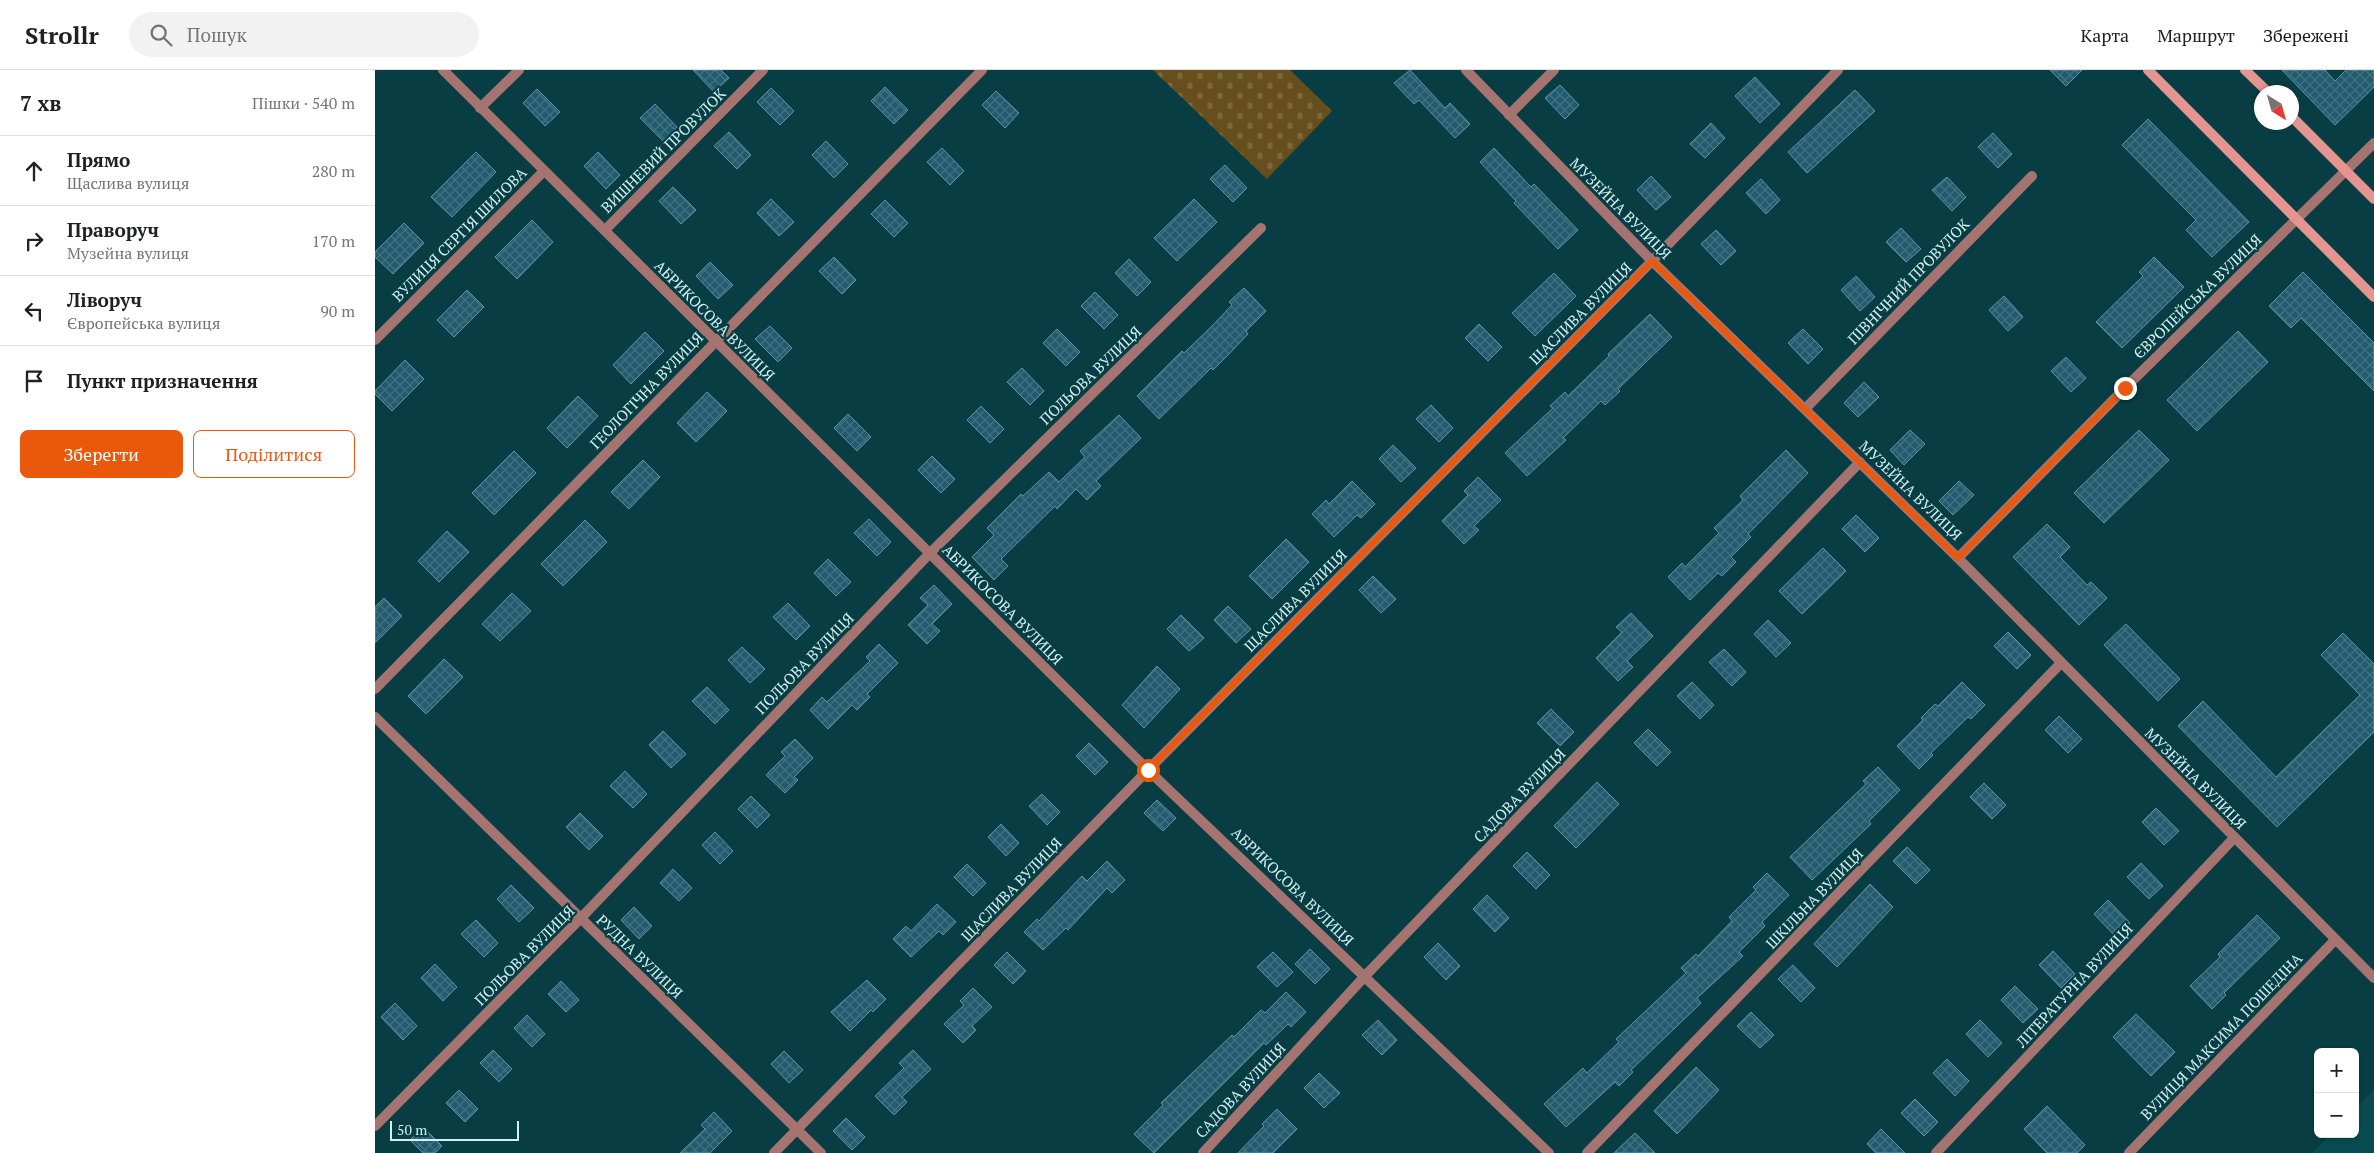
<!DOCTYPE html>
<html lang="uk">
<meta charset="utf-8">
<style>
:root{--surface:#fff;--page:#f2f2f2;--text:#202124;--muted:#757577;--line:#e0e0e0;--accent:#ea580c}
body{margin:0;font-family:"PT Serif",serif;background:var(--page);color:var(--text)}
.controls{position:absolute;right:15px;bottom:15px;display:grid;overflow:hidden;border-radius:8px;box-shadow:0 1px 4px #0004}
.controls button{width:45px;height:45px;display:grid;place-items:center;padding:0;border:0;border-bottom:1px solid var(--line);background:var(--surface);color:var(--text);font:25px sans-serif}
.compass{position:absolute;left:1879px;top:15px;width:45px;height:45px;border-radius:50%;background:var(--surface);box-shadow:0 1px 4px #0004;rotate:143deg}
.scale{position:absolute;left:15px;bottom:12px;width:129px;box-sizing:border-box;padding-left:5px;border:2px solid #d1f0f3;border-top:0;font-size:14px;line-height:18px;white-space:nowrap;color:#d1f0f3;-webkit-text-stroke:4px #083e43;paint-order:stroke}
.stop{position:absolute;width:15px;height:15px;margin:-11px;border:4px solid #ea580c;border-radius:50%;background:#fff}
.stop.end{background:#ea580c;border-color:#fff;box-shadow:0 1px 5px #0008}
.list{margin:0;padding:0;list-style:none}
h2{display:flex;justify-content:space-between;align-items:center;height:65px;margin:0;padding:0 20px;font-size:21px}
h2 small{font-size:16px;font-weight:400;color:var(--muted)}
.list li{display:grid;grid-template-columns:32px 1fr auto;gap:15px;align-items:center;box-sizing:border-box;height:70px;padding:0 20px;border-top:1px solid var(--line)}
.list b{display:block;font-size:19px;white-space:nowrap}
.list p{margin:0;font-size:16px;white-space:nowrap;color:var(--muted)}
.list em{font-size:16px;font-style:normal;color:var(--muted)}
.actions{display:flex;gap:10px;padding:15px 20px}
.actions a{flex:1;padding:11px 0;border:1px solid var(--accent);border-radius:8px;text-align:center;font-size:18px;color:var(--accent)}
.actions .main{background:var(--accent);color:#fff}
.icon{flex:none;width:28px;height:28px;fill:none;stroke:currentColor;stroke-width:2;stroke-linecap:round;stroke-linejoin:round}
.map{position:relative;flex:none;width:1999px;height:1083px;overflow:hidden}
header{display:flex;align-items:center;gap:30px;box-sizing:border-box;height:70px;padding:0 25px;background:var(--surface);border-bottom:1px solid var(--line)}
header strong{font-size:24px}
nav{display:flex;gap:28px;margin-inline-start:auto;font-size:18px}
.search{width:350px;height:45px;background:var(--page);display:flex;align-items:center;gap:12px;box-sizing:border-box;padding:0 18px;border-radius:28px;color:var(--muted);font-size:19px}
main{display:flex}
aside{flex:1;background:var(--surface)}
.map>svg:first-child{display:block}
</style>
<header>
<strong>Strollr</strong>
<div class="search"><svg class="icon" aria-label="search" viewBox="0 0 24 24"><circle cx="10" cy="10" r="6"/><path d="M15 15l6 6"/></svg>Пошук</div>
<nav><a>Карта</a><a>Маршрут</a><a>Збережені</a></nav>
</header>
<main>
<aside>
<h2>7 хв<small>Пішки · 540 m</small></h2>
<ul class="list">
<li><svg class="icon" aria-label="ahead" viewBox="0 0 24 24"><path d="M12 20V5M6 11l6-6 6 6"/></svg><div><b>Прямо</b><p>Щаслива вулиця</p></div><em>280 m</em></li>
<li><svg class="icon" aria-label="right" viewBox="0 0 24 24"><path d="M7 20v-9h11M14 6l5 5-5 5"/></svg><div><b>Праворуч</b><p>Музейна вулиця</p></div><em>170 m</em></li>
<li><svg class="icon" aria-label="left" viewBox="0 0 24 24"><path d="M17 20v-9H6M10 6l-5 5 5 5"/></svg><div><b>Ліворуч</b><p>Європейська вулиця</p></div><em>90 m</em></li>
<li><svg class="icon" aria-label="arrive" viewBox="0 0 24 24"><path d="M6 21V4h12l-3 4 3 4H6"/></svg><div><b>Пункт призначення</b></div></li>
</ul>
<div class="actions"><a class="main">Зберегти</a><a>Поділитися</a></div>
</aside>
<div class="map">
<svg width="1999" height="1083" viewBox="0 0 1999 1083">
<defs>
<pattern id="cemetery-stones" width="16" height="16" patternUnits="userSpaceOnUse" patternTransform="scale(1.25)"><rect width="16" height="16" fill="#664f1c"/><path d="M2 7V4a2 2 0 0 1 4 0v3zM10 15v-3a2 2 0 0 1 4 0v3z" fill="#7b693d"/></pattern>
<pattern id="building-cross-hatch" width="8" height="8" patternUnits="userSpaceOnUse" patternTransform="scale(1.25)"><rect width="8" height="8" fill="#225a6e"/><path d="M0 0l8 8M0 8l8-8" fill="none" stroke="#417283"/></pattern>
</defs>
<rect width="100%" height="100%" fill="#083e43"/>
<polygon fill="#084c51" points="1999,1020 1999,1083 1937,1083 1956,1064 1980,1064 1980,1039"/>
<polygon fill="url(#cemetery-stones)" points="778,0 915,0 957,41 892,109"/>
<g fill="url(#building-cross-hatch)" stroke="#5c93a8">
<polygon points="318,0 346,0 354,8 339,22"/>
<polygon points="1035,0 1070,38 1075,33 1095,54 1080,68 1044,30 1039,34 1019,13"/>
<polygon points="1675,0 1707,0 1691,16"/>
<polygon points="1907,0 1950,0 1960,11 1971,0 1999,0 1999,17 1960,55"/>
<polygon points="1380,7 1405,34 1385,53 1360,26"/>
<polygon points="1185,15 1204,35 1190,49 1170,28"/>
<polygon points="510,17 533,40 519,54 496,31"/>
<polygon points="396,18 419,41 405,55 382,32"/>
<polygon points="162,19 185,42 170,56 148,33"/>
<polygon points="1480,20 1500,41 1432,103 1413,82"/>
<polygon points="621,21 644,43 630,58 607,35"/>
<polygon points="280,34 302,57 288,71 265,48"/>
<polygon points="1773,49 1874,152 1837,187 1811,160 1821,150 1747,75"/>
<polygon points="1336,53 1350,68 1330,88 1315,74"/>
<polygon points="354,62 376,85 362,99 339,76"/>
<polygon points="1618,63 1637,84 1623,98 1603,77"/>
<polygon points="451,71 473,94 459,108 437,85"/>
<polygon points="567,78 589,101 575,115 552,92"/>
<polygon points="1119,78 1156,117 1159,114 1203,160 1183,179 1139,133 1141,131 1105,92"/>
<polygon points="101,82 121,102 77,147 56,127"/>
<polygon points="223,82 245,105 231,119 209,96"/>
<polygon points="850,95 872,118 858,132 835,109"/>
<polygon points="1276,106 1296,127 1281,140 1262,120"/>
<polygon points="1572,107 1591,127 1577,141 1557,120"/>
<polygon points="1386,109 1405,130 1391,144 1371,123"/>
<polygon points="298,117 321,140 306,154 284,131"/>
<polygon points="396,129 419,152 404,166 382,143"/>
<polygon points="819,129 842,152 802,191 779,168"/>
<polygon points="510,130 533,153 519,167 496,144"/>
<polygon points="157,150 178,172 142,209 120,187"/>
<polygon points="29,153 49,173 18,204 0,187 0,182"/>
<polygon points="1526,158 1546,179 1531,192 1511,172"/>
<polygon points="1341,160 1361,181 1346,195 1326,174"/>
<polygon points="459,187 481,210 467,224 444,201"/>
<polygon points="1779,187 1809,217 1747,278 1721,252 1768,206 1764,202"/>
<polygon points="754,189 776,212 762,226 740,203"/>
<polygon points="335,192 358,215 343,229 321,206"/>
<polygon points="1928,202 1999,273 1999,321 1926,248 1916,258 1894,236"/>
<polygon points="1179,203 1201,226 1160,266 1137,243"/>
<polygon points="1481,206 1500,227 1485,241 1466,220"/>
<polygon points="869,218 891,241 871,261 873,264 852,286 838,300 836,298 784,349 762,326 807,281 809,283 837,256 857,235 854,232"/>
<polygon points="92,220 109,237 79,267 62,250"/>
<polygon points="720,222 743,245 729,259 706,236"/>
<polygon points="1629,226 1648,247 1633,261 1614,240"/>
<polygon points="1275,244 1297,267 1243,319 1245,321 1230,335 1226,331 1188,368 1191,370 1152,406 1130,383 1178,338 1175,336 1190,322 1193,326 1234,286 1233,284"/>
<polygon points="1104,254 1127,277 1113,291 1090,268"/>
<polygon points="395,256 417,278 403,292 380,269"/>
<polygon points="682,259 705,282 691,296 668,273"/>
<polygon points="1428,259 1448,279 1433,294 1413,273"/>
<polygon points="1863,261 1893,292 1822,361 1792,330"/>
<polygon points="270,262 289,281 256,314 238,295"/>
<polygon points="1691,287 1711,308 1696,322 1676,301"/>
<polygon points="30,290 49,309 17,341 0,324 0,321"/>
<polygon points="647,298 669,321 655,335 632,312"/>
<polygon points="1489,312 1504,327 1483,347 1469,333"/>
<polygon points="332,322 352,341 321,372 302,353"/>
<polygon points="203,326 223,346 192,378 172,358"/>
<polygon points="1056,335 1078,358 1064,372 1041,349"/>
<polygon points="606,336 629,359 615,373 592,350"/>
<polygon points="473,344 496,367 482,381 459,358"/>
<polygon points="744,345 766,368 721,411 726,416 712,430 701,419 682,439 680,436 626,489 633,496 619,510 597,487 619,465 612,458 646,424 648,426 674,402 684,412 710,387 705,381"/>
<polygon points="1535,360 1550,374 1529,395 1515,380"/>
<polygon points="1764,360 1794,390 1729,453 1699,423"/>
<polygon points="1018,375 1041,398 1026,412 1004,389"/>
<polygon points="1411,380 1433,403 1373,464 1376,467 1356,487 1361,492 1347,506 1343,503 1315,530 1293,507 1307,493 1310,497 1344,463 1339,458 1368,430 1365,426"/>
<polygon points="139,381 161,403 119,445 97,423"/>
<polygon points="557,386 580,409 566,423 543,400"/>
<polygon points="268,390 285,407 254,439 236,422"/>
<polygon points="1103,407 1126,430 1099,456 1104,460 1089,474 1067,451 1093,425 1089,421"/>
<polygon points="977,411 1000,434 986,448 982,445 959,467 937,444 951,430 954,434"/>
<polygon points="1584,411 1599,425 1578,445 1564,431"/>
<polygon points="1481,445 1504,468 1490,482 1467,459"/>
<polygon points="494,449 516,472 502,486 479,463"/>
<polygon points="210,450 232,472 188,516 166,494"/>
<polygon points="1672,454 1695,477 1685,487 1712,515 1716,512 1732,528 1704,555 1638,487"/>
<polygon points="72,461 94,482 64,512 43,491"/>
<polygon points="911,469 934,492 897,529 874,506"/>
<polygon points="1448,478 1471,501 1427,544 1404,521"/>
<polygon points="453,489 476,512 461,526 439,503"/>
<polygon points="998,506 1021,529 1006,543 984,520"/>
<polygon points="559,515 577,534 557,554 565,561 552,574 533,555 553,535 545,528"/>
<polygon points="137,523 156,541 125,571 107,554"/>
<polygon points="9,528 27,546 0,573 0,537"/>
<polygon points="413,533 435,556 421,570 398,547"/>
<polygon points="853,536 876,559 861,573 839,550"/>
<polygon points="1256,543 1278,566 1252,591 1258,597 1243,611 1221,588 1247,562 1241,557"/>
<polygon points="806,545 829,568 814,581 792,559"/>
<polygon points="1393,550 1416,573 1401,587 1379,564"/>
<polygon points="1751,554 1805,609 1783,631 1729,575"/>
<polygon points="1633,562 1656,585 1642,599 1619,576"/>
<polygon points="1968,563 1999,594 1999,662 1902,757 1803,656 1828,631 1901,707 1985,625 1946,585"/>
<polygon points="504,574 523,593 492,624 495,627 482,640 477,635 453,659 435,640 447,627 452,632 495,591 491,587"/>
<polygon points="367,577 390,599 375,613 353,590"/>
<polygon points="1349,579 1371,602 1357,616 1334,592"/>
<polygon points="69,589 88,607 51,644 33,626"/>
<polygon points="782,596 805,619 769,658 747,635"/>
<polygon points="1317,612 1339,635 1325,649 1302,626"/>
<polygon points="1587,612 1610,635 1596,649 1593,647 1556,683 1558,685 1544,699 1522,676 1548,650 1546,648 1560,634 1563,636"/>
<polygon points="332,617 354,640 340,654 317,631"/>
<polygon points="1176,639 1199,662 1185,676 1162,653"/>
<polygon points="1684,646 1707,669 1693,683 1670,660"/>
<polygon points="1273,659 1296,682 1282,696 1259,673"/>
<polygon points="288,661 311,684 296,698 274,675"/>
<polygon points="420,669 438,688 419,707 423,710 410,723 391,705 410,686 406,682"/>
<polygon points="714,673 733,692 720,705 701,686"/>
<polygon points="1503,697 1525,720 1494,751 1496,754 1437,810 1415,787 1491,714 1488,711"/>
<polygon points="250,701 272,724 258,738 235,716"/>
<polygon points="1222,712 1244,734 1201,778 1179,756"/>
<polygon points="1609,713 1631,735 1617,749 1595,727"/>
<polygon points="667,724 685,742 672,755 654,736"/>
<polygon points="376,726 395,745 382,758 363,739"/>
<polygon points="782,730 801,748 788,761 769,743"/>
<polygon points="1781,738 1804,761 1789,775 1767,752"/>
<polygon points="205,743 228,766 214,780 191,757"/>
<polygon points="626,754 644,773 631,786 613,767"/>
<polygon points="340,762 358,781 345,794 327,775"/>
<polygon points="1532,777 1555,800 1541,814 1518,791"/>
<polygon points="1152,782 1175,805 1161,819 1138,796"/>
<polygon points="732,791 750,810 737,823 732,818 693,860 691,858 668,880 649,862 662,849 664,851 707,806 712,811"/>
<polygon points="1766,793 1788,816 1774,829 1752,807"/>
<polygon points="592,794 611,813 598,826 579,807"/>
<polygon points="298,799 317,818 304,831 285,813"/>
<polygon points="1392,803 1414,825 1387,852 1390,856 1364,882 1368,886 1322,928 1326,933 1256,1000 1258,1002 1244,1016 1240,1012 1191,1057 1169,1034 1208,998 1212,1003 1244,972 1241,969 1311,903 1306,898 1321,884 1323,886 1357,851 1354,847 1381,820 1378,817"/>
<polygon points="1495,814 1518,837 1462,897 1439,874"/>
<polygon points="136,815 159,838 144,852 122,829"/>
<polygon points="1112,825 1134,848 1120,862 1098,839"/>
<polygon points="1733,830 1755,853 1741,867 1719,844"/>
<polygon points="562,834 581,852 568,865 564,861 536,887 518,869 531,856 536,861"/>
<polygon points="259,837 277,856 264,869 246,850"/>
<polygon points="1882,845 1905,868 1849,923 1851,925 1837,939 1815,916 1845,887 1843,884"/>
<polygon points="101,850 123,873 109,887 86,864"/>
<polygon points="1063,873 1085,896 1071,910 1049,887"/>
<polygon points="935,879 955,899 940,914 920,894"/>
<polygon points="1678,881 1700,904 1686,918 1664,895"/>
<polygon points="632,882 651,901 638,914 619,895"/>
<polygon points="898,882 918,902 902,917 882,897"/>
<polygon points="60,894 82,917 68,931 46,908"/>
<polygon points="1418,895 1440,918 1426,932 1403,909"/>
<polygon points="492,910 511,929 498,942 496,940 475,961 456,942"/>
<polygon points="186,911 204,930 191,942 173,924"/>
<polygon points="1640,916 1663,939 1648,953 1626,930"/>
<polygon points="598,918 617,937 597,956 601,960 588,973 569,954 589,935 585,931"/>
<polygon points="911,922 931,942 916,957 913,954 891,975 889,973 779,1083 759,1064 788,1035 786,1033 857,965 859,967 886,940 890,943"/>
<polygon points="20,933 42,956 28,970 6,947"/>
<polygon points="1376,942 1399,965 1385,978 1362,956"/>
<polygon points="1761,944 1800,982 1776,1006 1738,967"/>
<polygon points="152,945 170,964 157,977 139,958"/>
<polygon points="1003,950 1022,970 1007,985 987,965"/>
<polygon points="1605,950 1627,973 1613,987 1591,964"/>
<polygon points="118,980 137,999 124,1012 105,993"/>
<polygon points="538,980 556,999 527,1027 532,1032 519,1045 500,1026 529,998 524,993"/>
<polygon points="409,981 428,1000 414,1013 396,994"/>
<polygon points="1572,989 1594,1011 1580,1026 1558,1003"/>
<polygon points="1321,997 1344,1020 1302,1064 1279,1041"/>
<polygon points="944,1003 965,1023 949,1038 929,1018"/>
<polygon points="84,1020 103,1039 90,1052 71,1033"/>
<polygon points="1540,1029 1563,1052 1549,1066 1526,1043"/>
<polygon points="1672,1036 1710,1075 1702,1083 1672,1083 1649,1059"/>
<polygon points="902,1039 922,1059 898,1083 863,1083 889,1056 887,1054"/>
<polygon points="339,1042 357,1061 335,1083 305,1083 330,1059 326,1055"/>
<polygon points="471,1048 490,1067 477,1080 458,1061"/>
<polygon points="48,1057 67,1076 60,1083 48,1083 35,1070"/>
<polygon points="1506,1059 1530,1083 1501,1083 1492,1074"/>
<polygon points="1260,1063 1280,1083 1239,1083"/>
</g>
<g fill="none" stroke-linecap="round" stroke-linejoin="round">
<g stroke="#a67470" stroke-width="10">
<polyline points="68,0 773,700 1174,1083"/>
<polyline points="1091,0 1277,191 1583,488 1999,908"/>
<polyline points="105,38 144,0"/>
<polyline points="1134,45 1179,0"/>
<polyline points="230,160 388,0"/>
<polyline points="0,270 169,101"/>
<polyline points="1431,338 1657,106"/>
<polyline points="1583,488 1750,318 1999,73"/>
<polyline points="0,619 607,0"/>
<polyline points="0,647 446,1083"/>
<polyline points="0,1056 205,849 555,483 886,158"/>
<polyline points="399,1083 773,700 1277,191 1463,0"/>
<polyline points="828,1083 990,906 1485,392"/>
<polyline points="1212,1083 1686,593"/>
<polyline points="1561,1083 1859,768"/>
<polyline points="1754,1083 1960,870"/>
</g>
<g stroke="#e5958f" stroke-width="10">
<polyline points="1773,0 1999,227"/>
<polyline points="1870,0 1893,22"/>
<polyline points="1916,46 1999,129"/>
</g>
</g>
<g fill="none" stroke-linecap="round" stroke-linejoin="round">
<polyline stroke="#ea580c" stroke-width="6" points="773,700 1277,191 1583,488 1750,318"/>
</g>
<g text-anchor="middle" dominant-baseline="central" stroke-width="4.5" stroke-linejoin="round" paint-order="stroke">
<g font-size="15" fill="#d1f0f3" stroke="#083e43">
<text transform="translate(288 80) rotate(-45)">ВИШНЕВИЙ ПРОВУЛОК</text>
<text transform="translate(1246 138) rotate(45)">МУЗЕЙНА ВУЛИЦЯ</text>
<text transform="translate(84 164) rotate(-45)">ВУЛИЦЯ СЕРГІЯ ШИЛОВА</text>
<text transform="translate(1533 211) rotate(-46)">ПІВНІЧНИЙ ПРОВУЛОК</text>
<text transform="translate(1822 226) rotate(-44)">ЄВРОПЕЙСЬКА ВУЛИЦЯ</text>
<text transform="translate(1205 243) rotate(-45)">ЩАСЛИВА ВУЛИЦЯ</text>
<text transform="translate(340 250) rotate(45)">АБРИКОСОВА ВУЛИЦЯ</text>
<text transform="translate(715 305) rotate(-44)">ПОЛЬОВА ВУЛИЦЯ</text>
<text transform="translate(271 320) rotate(-46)">ГЕОЛОГІЧНА ВУЛИЦЯ</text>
<text transform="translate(1536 420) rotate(44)">МУЗЕЙНА ВУЛИЦЯ</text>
<text transform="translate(920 530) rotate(-45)">ЩАСЛИВА ВУЛИЦЯ</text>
<text transform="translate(628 534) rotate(45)">АБРИКОСОВА ВУЛИЦЯ</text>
<text transform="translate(429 593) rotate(-46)">ПОЛЬОВА ВУЛИЦЯ</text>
<text transform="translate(1821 708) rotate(45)">МУЗЕЙНА ВУЛИЦЯ</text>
<text transform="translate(1144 725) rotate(-46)">САДОВА ВУЛИЦЯ</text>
<text transform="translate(918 816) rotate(44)">АБРИКОСОВА ВУЛИЦЯ</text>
<text transform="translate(636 819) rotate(-46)">ЩАСЛИВА ВУЛИЦЯ</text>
<text transform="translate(1439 828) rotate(-46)">ШКІЛЬНА ВУЛИЦЯ</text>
<text transform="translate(149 885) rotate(-45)">ПОЛЬОВА ВУЛИЦЯ</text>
<text transform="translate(265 886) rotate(44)">РУДНА ВУЛИЦЯ</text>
<text transform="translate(1699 915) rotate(-47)">ЛІТЕРАТУРНА ВУЛИЦЯ</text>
<text transform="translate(1846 966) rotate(-46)">ВУЛИЦЯ МАКСИМА ПОШЕДІНА</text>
<text transform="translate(865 1020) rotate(-47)">САДОВА ВУЛИЦЯ</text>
</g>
</g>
</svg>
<div class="controls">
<button>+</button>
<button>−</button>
</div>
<svg class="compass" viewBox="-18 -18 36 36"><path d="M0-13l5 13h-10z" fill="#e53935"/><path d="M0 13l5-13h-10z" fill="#757577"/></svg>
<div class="scale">50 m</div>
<div class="stop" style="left:773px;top:700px"></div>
<div class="stop end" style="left:1750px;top:318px"></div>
</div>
</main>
